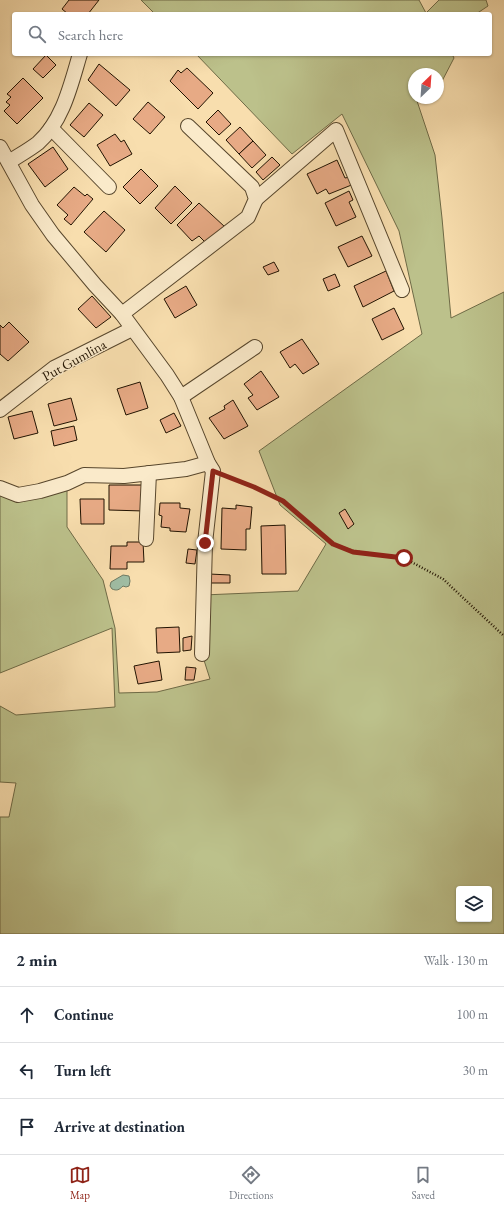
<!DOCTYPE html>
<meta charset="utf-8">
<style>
:root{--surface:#fff;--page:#f2f2f3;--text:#1f2937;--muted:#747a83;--line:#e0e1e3;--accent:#8f2418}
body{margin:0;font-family:"EB Garamond",serif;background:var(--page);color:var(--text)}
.controls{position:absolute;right:12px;bottom:12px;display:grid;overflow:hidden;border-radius:4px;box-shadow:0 1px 3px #0004}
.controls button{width:36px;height:36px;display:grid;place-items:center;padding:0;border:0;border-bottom:1px solid var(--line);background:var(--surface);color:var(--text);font:20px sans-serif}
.compass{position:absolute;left:408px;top:68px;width:36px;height:36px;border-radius:50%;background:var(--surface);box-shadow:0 1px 3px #0004;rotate:25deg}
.stop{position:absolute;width:12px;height:12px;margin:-9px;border:3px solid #8f2418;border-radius:50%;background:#fff}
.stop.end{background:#8f2418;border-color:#fff;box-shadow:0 1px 4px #0008}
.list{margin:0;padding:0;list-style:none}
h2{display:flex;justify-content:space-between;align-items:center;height:52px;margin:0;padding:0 16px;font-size:17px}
h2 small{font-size:13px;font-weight:400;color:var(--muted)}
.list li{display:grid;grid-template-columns:26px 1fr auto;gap:12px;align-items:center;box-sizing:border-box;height:56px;padding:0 16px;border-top:1px solid var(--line)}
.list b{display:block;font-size:15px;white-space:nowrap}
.list em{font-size:13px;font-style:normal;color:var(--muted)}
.icon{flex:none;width:22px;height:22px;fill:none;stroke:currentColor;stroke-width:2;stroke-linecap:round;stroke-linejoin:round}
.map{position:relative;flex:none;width:504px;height:934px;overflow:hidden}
.search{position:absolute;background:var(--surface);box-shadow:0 1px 3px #0004;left:12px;right:12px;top:12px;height:44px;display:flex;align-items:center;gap:10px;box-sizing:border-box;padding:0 14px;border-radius:4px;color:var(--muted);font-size:15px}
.sheet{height:220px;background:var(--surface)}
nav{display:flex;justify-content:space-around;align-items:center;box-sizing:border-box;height:56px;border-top:1px solid var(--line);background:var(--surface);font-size:11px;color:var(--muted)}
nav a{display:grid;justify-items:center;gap:2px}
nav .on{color:var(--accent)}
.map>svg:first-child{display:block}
</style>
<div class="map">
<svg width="504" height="934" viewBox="0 0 504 934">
<rect width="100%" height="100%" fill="#f8deae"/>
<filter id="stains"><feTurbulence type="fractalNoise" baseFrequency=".005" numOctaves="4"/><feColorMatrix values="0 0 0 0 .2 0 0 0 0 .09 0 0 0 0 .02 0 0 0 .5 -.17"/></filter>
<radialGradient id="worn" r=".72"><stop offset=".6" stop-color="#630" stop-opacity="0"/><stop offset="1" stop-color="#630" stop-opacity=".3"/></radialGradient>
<g fill="#bcc18b" stroke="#6e6a46" fill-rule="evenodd">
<polygon points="141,0 419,0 426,13 439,0 486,0 488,6 476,14 155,14"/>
<path d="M196,54h256l2,4 -14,27h-2v-11h-24v24h2l19,57 7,63 9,100 53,-26v642h-504v-117h9l7,-34 -16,-1v-76l16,9 99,-8 -3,-79 -112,45v-185l18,7 49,-12v44l36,53 12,48 4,65 38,-1 53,-13 -8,-25 1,-59 95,-4 28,-47 -46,-39 -21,-54 163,-117 -23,-103 -57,-117 -50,40zM459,889h30v30h-30z"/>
</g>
<path fill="#9fbda4" stroke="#6d7963" d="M123,575l6,1 1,5 -1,5 -3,1 -3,-1c-4,4 -6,5 -11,3l-2,-3 1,-4z"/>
<g fill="#e7aa85" stroke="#211301">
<polygon points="69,0 99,0 88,14 68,14 62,9"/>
<polygon points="46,55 56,65 43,78 33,69"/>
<polygon points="99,64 130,90 116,106 88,80"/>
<polygon points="187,68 213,93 198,109 170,81 178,70 181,73"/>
<polygon points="23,78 43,98 17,124 4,111 10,105 6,102 11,97 7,94"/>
<polygon points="148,102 165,117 150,134 133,119"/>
<polygon points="89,103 103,115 84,137 70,125"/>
<polygon points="218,110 231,124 219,135 206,122"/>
<polygon points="240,127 253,141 239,154 226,140"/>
<polygon points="115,134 121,142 124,140 132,154 110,166 97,145"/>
<polygon points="253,141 266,155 252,168 239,154"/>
<polygon points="53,147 68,169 45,187 28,164"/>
<polygon points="272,157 280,165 263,180 256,172"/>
<polygon points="337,160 345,178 350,177 354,184 329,194 326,189 317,194 307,174"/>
<polygon points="141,169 158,186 140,204 123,187"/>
<polygon points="175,186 192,203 171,224 155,208"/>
<polygon points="74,187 85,196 87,194 93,199 71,225 64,219 68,215 57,205"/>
<polygon points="349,191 353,200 349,202 356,217 336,226 325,203"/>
<polygon points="199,203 225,227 208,245 199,236 192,241 177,225"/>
<polygon points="104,211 125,230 106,252 84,232"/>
<polygon points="362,236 372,256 348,267 338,247"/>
<polygon points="274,262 279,271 268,275 263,267"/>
<polygon points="386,271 394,291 363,307 354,286"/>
<polygon points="335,274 340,286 328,291 323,279"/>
<polygon points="186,286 197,305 175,318 164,299"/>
<polygon points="92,296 111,317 96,328 78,309"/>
<polygon points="394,308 404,329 382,340 372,319"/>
<polygon points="9,322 29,342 8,361 0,354 0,325 3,328"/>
<polygon points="302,339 319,364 303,374 295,364 290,368 280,352"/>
<polygon points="261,371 279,397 257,410 248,398 253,395 244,384"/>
<polygon points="140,382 148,408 126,415 117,389"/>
<polygon points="71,398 77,420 54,426 48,404"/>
<polygon points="233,400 248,426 224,439 209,418 225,409 224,406"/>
<polygon points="32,411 38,433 14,439 8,417"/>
<polygon points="174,413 181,426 166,433 160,420"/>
<polygon points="74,426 77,440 54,446 51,431"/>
<polygon points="109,485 143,485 144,511 109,510"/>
<polygon points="80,499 104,499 104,524 81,524"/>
<polygon points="160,503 180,503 180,508 190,509 186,532 170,531 170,528 161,527 162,516 159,515"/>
<polygon points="236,505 252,507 250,529 246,529 246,550 221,549 222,508 236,509"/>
<polygon points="345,509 354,524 348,529 339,513"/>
<polygon points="285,525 286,574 262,574 261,526"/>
<polygon points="127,542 143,542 144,562 127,562 127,569 110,569 111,546 127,546"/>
<polygon points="188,549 197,550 195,564 186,563"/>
<polygon points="209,574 230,575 230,583 207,583"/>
<polygon points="179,627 180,652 157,653 156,628"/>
<polygon points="192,636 191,650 183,651 183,638"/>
<polygon points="159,661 162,680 138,684 134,666"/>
<polygon points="186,667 196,668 194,680 185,680"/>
</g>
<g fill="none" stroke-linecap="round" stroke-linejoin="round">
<defs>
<g id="minor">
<polyline points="51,128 109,187"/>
<polyline points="0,147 32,205 53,235 95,285 122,314 167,375 181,397 208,463 213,471 205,543 202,654"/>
<path d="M9,162c9,-6 20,-12 29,-19 25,-22 33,-59 42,-89"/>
<polyline points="256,199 336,130 402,290"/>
<polyline points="122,314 248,217 256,199 252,187 188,126"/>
<polyline points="181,397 255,347"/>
<polyline points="0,410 54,368 132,329"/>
<polyline points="0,488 18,495 40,491 67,483 84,475 124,476 186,469 208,463"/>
<polyline points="146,539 149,473"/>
</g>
</defs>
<use href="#minor" stroke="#57462c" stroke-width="16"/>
<polyline stroke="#211301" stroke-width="2.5" stroke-dasharray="1 2" stroke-linecap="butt" points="225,476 254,487 283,501 333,544 353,551 404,558 443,579 504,636"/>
<use href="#minor" stroke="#faeaca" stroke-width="14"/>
</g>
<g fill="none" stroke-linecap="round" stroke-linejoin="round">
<polyline stroke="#8f2418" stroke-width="5" points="205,543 213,471 254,487 283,501 333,544 353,552 404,558"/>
</g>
<g text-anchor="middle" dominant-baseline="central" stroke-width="3" stroke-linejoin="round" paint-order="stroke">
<g font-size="14" fill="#211301" stroke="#faeaca">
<text transform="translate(74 360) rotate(-29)">Put Gumlina</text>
</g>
</g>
<rect width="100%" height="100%" filter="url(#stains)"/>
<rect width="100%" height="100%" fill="url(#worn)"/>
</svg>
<div class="controls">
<button><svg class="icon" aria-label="layers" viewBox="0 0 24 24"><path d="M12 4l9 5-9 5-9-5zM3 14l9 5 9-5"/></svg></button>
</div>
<svg class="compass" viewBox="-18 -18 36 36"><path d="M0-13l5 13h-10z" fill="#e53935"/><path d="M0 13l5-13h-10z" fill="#747a83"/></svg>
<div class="stop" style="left:404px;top:558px"></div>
<div class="stop end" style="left:205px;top:543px"></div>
<div class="search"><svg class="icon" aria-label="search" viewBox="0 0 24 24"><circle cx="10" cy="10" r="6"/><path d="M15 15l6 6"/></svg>Search here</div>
</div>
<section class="sheet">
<h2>2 min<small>Walk · 130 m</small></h2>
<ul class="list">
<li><svg class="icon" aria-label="ahead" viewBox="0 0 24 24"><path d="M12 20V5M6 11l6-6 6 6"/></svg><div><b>Continue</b></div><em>100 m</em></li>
<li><svg class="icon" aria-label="left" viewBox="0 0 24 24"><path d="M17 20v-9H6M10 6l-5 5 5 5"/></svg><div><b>Turn left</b></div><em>30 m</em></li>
<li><svg class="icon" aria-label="arrive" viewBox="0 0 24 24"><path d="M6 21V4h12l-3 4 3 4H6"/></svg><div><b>Arrive at destination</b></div></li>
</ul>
</section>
<nav>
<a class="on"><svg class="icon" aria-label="map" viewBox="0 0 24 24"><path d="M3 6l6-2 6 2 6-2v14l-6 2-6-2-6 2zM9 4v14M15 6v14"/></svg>Map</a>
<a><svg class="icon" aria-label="directions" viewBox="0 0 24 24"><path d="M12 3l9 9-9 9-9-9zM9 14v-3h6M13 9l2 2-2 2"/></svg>Directions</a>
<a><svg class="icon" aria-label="saved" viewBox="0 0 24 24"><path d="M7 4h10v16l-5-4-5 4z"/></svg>Saved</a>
</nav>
